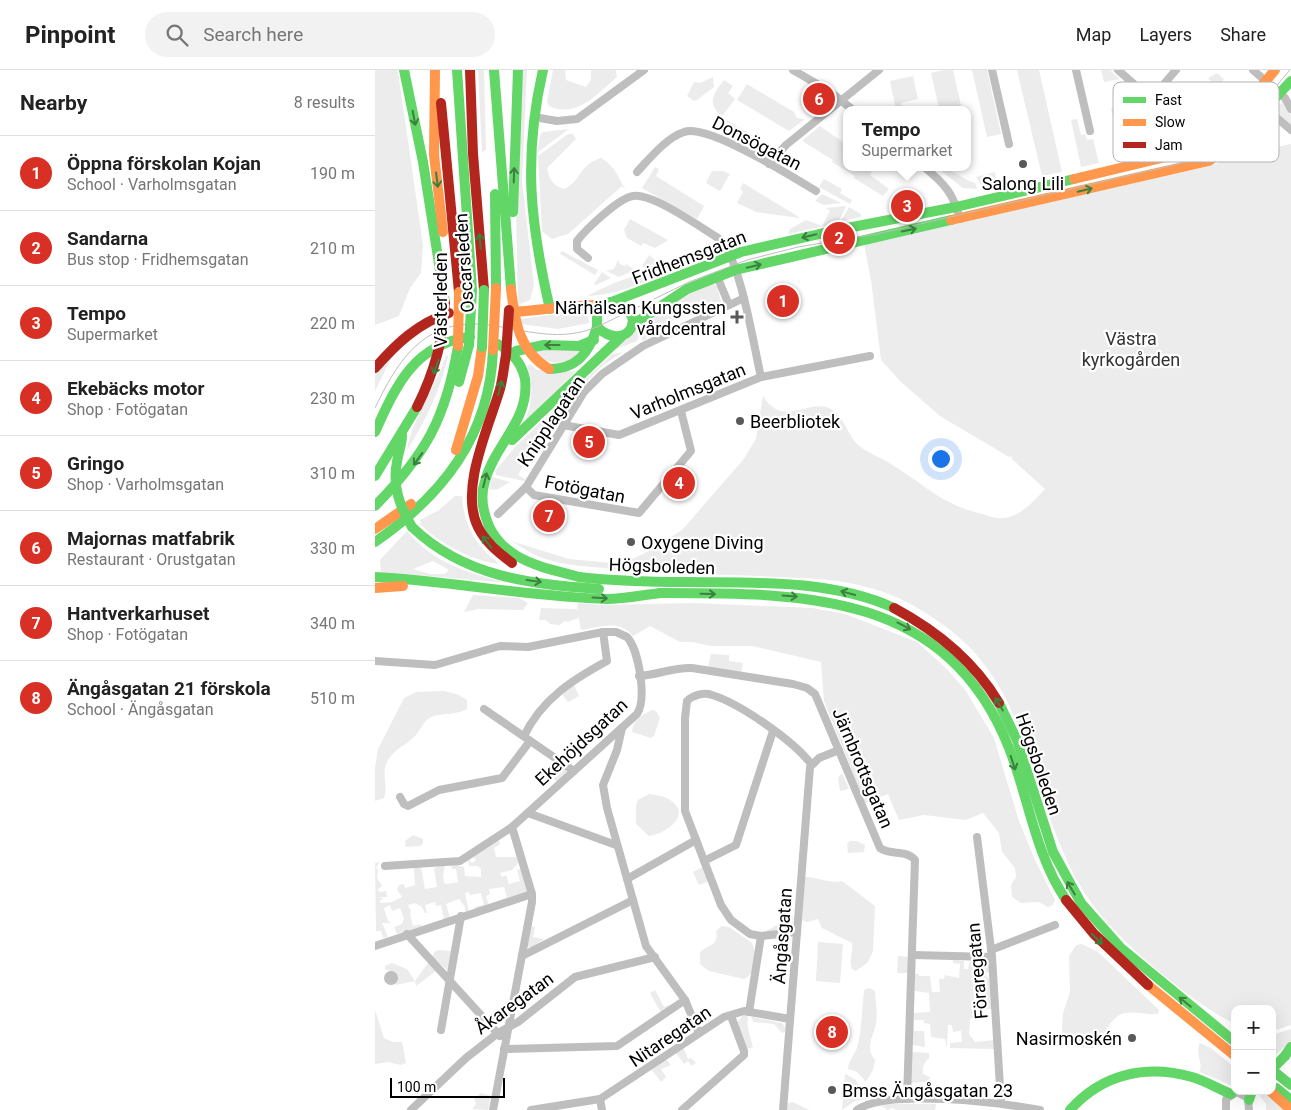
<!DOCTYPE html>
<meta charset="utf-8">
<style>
:root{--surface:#fff;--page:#f2f2f2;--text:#222;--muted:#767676;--line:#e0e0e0;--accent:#d93025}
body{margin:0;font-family:Roboto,sans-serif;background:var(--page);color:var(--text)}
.controls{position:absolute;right:15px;bottom:15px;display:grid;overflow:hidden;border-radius:10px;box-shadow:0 5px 20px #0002}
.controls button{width:45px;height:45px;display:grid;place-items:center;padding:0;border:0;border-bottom:1px solid var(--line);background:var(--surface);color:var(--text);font:25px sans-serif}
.scale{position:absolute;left:15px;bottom:12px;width:115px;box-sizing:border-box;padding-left:5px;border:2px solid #000;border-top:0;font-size:14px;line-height:18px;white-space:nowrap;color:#000;-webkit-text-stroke:4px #fff;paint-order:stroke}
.you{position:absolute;left:565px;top:388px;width:18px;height:18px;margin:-12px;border:4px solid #fff;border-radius:50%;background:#1a73e8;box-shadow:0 0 0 8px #1a73e833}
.badge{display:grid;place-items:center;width:32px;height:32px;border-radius:50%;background:var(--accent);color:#fff;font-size:16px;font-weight:700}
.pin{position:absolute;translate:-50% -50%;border:2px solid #fff;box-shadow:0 1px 5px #0006}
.popup{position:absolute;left:468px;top:36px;width:128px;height:65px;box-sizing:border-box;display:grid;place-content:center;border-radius:10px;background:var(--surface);filter:drop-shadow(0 1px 4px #0005);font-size:16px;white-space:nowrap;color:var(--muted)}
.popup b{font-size:19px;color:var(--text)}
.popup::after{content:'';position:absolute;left:50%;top:100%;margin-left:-10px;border:10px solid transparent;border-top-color:var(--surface)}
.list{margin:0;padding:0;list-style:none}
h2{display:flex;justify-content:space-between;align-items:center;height:65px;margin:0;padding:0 20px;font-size:21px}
h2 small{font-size:16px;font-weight:400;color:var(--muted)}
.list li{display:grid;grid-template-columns:32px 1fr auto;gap:15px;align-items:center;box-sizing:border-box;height:75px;padding:0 20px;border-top:1px solid var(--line)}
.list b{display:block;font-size:19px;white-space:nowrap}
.list p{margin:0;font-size:16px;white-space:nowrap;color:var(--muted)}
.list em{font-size:16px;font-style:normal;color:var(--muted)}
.icon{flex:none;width:28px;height:28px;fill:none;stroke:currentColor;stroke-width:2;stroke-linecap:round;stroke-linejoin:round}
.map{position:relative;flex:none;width:916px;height:1040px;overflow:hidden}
header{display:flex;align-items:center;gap:30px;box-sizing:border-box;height:70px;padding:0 25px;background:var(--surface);border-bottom:1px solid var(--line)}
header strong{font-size:24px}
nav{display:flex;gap:28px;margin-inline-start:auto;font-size:18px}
.search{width:350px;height:45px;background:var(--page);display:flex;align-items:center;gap:12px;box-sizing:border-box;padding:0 18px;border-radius:28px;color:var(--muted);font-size:19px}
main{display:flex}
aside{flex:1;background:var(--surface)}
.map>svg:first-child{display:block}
</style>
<header>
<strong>Pinpoint</strong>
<div class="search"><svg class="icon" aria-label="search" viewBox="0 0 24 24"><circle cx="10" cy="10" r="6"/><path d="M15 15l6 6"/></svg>Search here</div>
<nav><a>Map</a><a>Layers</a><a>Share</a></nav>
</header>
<main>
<aside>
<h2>Nearby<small>8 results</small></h2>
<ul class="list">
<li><span class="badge">1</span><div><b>Öppna förskolan Kojan</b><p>School · Varholmsgatan</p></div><em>190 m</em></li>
<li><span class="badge">2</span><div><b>Sandarna</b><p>Bus stop · Fridhemsgatan</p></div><em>210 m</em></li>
<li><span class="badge">3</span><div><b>Tempo</b><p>Supermarket</p></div><em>220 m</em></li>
<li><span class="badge">4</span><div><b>Ekebäcks motor</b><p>Shop · Fotögatan</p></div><em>230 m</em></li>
<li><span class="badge">5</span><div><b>Gringo</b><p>Shop · Varholmsgatan</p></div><em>310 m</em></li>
<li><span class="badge">6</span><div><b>Majornas matfabrik</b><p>Restaurant · Orustgatan</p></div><em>330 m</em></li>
<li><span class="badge">7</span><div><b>Hantverkarhuset</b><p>Shop · Fotögatan</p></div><em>340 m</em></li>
<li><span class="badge">8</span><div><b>Ängåsgatan 21 förskola</b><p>School · Ängåsgatan</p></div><em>510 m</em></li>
</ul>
</aside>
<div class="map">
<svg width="916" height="1040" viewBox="0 0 916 1040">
<rect width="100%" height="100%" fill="#fff"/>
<g fill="#ececec" fill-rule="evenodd">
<polygon points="0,0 22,0 23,2 48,175 46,203 35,218 24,246 0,255"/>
<polygon points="103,0 109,0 111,79 107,83"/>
<polygon points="148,0 152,0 147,111 159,215 155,230 143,235 141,140"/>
<path d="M178,0h12l1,10 20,7 5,-7v-10h25l1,7c-19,16 -40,42 -68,29l-2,-4z"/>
<polygon points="569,0 578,0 587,40 564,38 556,3"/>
<polygon points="597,0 612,0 626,64 612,67"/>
<polygon points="642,0 664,0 687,102 667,106"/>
<polygon points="726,0 735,0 745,9 729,12"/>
<polygon points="842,3 849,9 839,22 835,19 839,14 833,8"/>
<polygon points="538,6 543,29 526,33 527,40 521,40 515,11"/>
<polygon points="338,7 339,17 322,30 319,31 312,26 319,12 325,13"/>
<path d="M349,10l9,6 -5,7 7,6 -13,17c-16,-13 -8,-23 2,-36z"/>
<polygon points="372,14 419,42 422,48 430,49 414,61 362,30"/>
<polygon points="752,16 769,30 746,35 744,25"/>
<polygon points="907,32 916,45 916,55 900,40"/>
<polygon points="746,36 748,43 757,42 766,84 747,88 736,38"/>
<polygon points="780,47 809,74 786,79"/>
<polygon points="702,49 706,65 710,64 712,70 718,69 724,93 706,97 696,50"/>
<polygon points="352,50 399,78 390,83 346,61"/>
<polygon points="889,53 891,55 887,63 899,75 865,82"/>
<polygon points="445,56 472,75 472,97 499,97 495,105 514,119 508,126 479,108 480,106 457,92 458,90 427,71"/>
<polygon points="194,59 162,83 165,65 168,62"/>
<path d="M193,64h5l3,5 -29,29c2,11 6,18 17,21 18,-8 14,-24 37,-31 17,11 15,17 25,32l-4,-4 -54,48 -16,5 -10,-8 -4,-75z"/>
<path d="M916,74v881l-19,6v-22h-37v15c-46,-23 -124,-88 -151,-132 -8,-12 -14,-25 -20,-38 -35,-79 -42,-172 -118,-227 -23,-17 -48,-32 -76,-39 -30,-9 -60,-10 -90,-11 -55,-3 -109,-2 -164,-8 -23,-2 -49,-3 -71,-10 -12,-4 -23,-12 -34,-18l58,18 53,5 27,-13 33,-21 61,-70 13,-21 7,-43c22,35 48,-2 71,15 11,8 14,25 24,34 11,9 25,13 36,21 33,20 48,39 89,48 6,2 13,5 19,4 17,0 32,-17 43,-29l-32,-29 -2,-4 -2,1 -69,-41 -39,-34 -20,-22 -10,-80 -7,-36 342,-77 38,-13z"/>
<polygon points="280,97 284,99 281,106 329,136 322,149 267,118"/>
<path d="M561,97c15,0 25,12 39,16l2,6 -14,-1z"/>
<polygon points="337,101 348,101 355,104 345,121 331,113"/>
<polygon points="620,102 623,118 610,121 601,107"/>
<polygon points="449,109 467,119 465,123 477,130 475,134 444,117"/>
<polygon points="368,113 424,147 424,148 381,142 362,133 368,122 365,119"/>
<polygon points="447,124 466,133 449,135 440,131"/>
<polygon points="471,136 463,153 413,164 415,159 431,150 447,156 455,141 451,138"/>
<polygon points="474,137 486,144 486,147 466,151"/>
<polygon points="255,149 293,170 280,178 268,173 266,176 252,168 249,160"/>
<polygon points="187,181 223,200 220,205 185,184"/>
<polygon points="274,185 284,193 268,197 267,196"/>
<path d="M324,188c-36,15 -73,37 -112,38 36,-19 72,-29 112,-38z"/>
<polygon points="243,190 245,194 250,196 251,194 260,200 244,207 231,201 239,199"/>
<polygon points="227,202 236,208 221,215 219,214"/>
<polygon points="336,213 342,216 347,235 340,237 337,231 270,264 272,269 267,271 267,264 273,256 270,249 302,228"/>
<polygon points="204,241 212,246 215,253 183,259 146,254 145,249"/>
<polygon points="265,252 267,258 262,271 239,280"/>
<path d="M167,277l39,2c-11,18 -28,16 -45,7z"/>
<polygon points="248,282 228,295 208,315 186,348 182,346 172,354 143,405 150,409 149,411 121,405 120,401 141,376 237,284"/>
<polygon points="18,285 0,321 0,303"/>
<path d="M71,285l2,1c-7,32 -22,65 -41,94 5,-32 29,-63 39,-95z"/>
<path d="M155,294l7,6 39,1 -51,52c7,-21 9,-36 2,-57z"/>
<polygon points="117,407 135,412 123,419 114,420"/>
<path d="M80,426h7c2,30 14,51 38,68 -28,-3 -59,-20 -79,-39l-1,-5 19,-10z"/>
<path d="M32,461c26,32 63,43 102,52l-128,-11 -1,-12zM58,491l16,9 -4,4h-15l-17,-5z"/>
<polygon points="98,525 144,528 153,533 148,540 103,539 89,542"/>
<path d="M203,533l23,2 94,-2 118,5 32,6 72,28 30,27 19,22 28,47 25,83 16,39 20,40 -2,5 -5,2 -9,-5 -18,1 -9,-6 -1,-12 5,-8 -1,-9 -13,-16 -3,-19 -16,-20 -17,7 -42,-5 -25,5 -11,-26 -23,9 -41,-102 -3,-39 -69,-16h-41l-19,-4h-12l-30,-16 -17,10c-14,-17 -34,-9 -52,-6l-3,-15v3l-10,4 -4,-1 -4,4 -10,-1 -4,-4h-7l2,-12 36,1z"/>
<polygon points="336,584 354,585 354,591 368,593 366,604 333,597"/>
<polygon points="198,613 204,626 193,632 186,623"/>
<path d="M69,621l15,4 8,5v9c-11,6 -22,4 -33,7 -11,3 -13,15 -21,22 -10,9 -21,12 -27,26 -4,11 2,23 -2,34l-9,3v-33l3,-19 26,-51 12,-6z"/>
<path d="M277,640l4,1 4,7 -6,18 -3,2 -19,-6c0,-11 11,-18 20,-22z"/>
<polygon points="181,692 193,699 193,702 182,712 178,708 186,702 179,693"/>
<polygon points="467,703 474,719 465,721 463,708"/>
<path d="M274,724c14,2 25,4 30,17 0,14 -18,23 -30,25l-13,-12v-19l2,-5z"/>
<polygon points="38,765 48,769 48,774 45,776 31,777 30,771"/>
<polygon points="124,769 125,774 119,778 121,787 141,787 140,778 144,792 137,800 125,803 127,807 131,805 134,814 145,811 142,800 146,799 153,822 132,828 129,817 114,819 115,824 111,826 114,835 101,839 99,837 109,835 106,823 95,825 94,822 90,823 94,842 90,842 90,837 84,829 71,834 75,848 69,850 66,835 61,836 60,832 50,835 52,843 50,843 47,837 40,833 33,835 36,841 35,844 38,856 46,854 47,856 22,864 19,857 27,854 29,849 25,838 17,841 15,835 9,838 13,851 16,853 7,853 13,867 8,868 6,861 1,861 0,793 5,792 1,798 3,800 2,808 7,816 2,820 6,822 11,821 12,827 5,827 9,829 5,830 5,833 17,832 27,827 22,820 24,815 29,814 30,818 40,815 39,798 46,797 50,819 62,817 59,799 62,796 70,796 68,805 69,813 72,814 83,812 81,799 77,799 76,795 83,794 84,796 89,797 90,806 106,807 106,799 102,796 94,796 93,789 97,793 101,790 97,786"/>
<polygon points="475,771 482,771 490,775 489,782 473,783 472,774"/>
<polygon points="328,797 334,811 324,815 318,802"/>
<path d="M430,807c12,0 25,7 37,4l33,25 -2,45 -5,11 -12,9 -4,-2c-4,-9 2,-17 0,-26l-30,-15 -4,-9 -11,3 -5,-2z"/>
<path d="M418,845l-1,15 -26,2 1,-2c11,-3 15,-12 26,-15z"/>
<polygon points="156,856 160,857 158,867 169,869 155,879 153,876"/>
<path d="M347,856l7,1 23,16c5,11 5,30 -8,36l-35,-8 -9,-7v-12c9,-8 19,-6 16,-21z"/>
<polygon points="443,872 468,874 465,913 441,911"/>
<path d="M707,874l16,8 61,58 -1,4c-11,1 -23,-3 -33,-1 -16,3 -21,26 -32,35l-32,-2 2,-33 7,-21 -1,-36 7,-11z"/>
<polygon points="65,880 76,881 72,900 57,887 60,881"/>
<polygon points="523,886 534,887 533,903 522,903"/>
<polygon points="578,890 589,891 589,899 593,899 595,890 614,892 614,902 610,904 615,910 617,939 607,939 606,945 595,949 594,964 600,972 619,970 619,979 575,978 575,973 587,972 586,961 578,962 577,955 573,955 572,978 570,969 556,967 555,954 549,953 549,950 539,950 539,961 549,961 550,977 537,975 538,943 555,942 554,923 540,921 540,904 544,904 544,906 555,906 557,922 565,922 564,909 569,909 570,905 584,908 585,894 578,893"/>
<polygon points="17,893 32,899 40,911 53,893 61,901 41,916 40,911 20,915 22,910 15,901 10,899 10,896"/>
<path d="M494,918l6,3c0,10 3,21 1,32 -2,13 -12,25 -1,37l-2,10 -7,12 -9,-10 -9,-3c1,-10 8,-15 10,-25 4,-17 4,-36 6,-54z"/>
<polygon points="280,920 289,937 294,935 296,937 286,943 275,923"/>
<polygon points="0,940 9,968 18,972 27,972 31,993 26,995 13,992 0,994"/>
<path d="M368,945l5,1c-2,11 3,22 5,32h-6l-11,-24z"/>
<polygon points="377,947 407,953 410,957 410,962 407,963 399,954 378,952"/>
<polygon points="916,959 916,972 901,984 897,981 897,965"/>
<path d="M825,973l11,5 24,20v19l-35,-15c3,-11 -5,-18 0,-29z"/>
<polygon points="308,977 313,989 316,988 321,993 317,996 313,991 309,994 301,983"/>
<path d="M539,982l15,1v5c-5,4 -7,9 -6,16l7,3 -2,5 -18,1 2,-30z"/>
<polygon points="291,989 296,995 286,999 291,1007 286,1012 276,999"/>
<polygon points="470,1004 480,1009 492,1029 480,1031 467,1040"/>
<polygon points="890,1021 910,1040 891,1040 891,1034 885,1026 886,1023"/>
<polygon points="106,1023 116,1026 113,1040 97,1039 101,1034 99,1029"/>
<polygon points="418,1032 434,1040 411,1040 412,1033"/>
<polygon points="516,1034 561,1034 561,1035 560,1040 522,1040 517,1038 513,1040 506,1036"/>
</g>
<circle fill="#bfbfbf" cx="16" cy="908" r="7"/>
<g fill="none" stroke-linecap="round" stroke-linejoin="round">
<g stroke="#bebebe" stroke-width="8">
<polyline points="418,0 454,21 478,40"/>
<polyline points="617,0 634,74"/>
<polyline points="701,0 715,61"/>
<polyline points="743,0 829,76"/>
<polyline points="878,0 910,28 916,39"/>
<polyline points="878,27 916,60"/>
<polyline points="776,29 801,0"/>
<polyline points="159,47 182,51 202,49 269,0"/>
<polyline points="394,94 411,75 504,0"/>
<path d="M549,97c21,17 29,26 36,52"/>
<path d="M262,102c13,-14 29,-34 47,-40 23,-9 109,45 132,59"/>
<path d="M213,188l-11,-9v-8c9,-12 42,-43 56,-45 20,-3 67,31 85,42 22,16 36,110 43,139"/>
<polyline points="342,206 354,235"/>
<polyline points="188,355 244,365 386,307 495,286"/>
<polyline points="151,417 159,425 264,443 316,381 306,341"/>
<polyline points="123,444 151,417 209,322 227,304 268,276 369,228"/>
<path d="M0,591l60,4 65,-19 28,1 75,-15h13l11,5c12,13 20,62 10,77l-125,113 20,67v8l-39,208"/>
<path d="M264,606c18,-1 35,-9 53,-8l101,16 14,4 8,6 65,154c11,8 26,1 35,12l-8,238"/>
<polyline points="109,639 199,701"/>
<polyline points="247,658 242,680 228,715 232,738 271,876 310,930 324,963"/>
<path d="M149,666c18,-37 48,-56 83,-75l-4,-29"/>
<polyline points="25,727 29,734 33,736 64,720 127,708 155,671"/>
<polyline points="153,743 241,775"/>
<polyline points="602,767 617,887 626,1033"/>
<polyline points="329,791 361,775 398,661"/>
<polyline points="10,796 85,791 137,757"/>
<polyline points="252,809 321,770"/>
<path d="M422,862l-36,4 -11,-2 -19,-14 -10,-15 -36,-94v-93l2,-17c6,-6 17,-9 25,-6 27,8 82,46 99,69"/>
<polyline points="32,864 125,966"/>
<polyline points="0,876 157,824"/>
<polyline points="616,880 680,855"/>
<polyline points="538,885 617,887"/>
<polyline points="147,886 258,830"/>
<polyline points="374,942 386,866"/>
<polyline points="66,960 86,846"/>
<polyline points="129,979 242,976 310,930"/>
<polyline points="225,1029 227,1040"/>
<polyline points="36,1040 91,988 123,963 143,952 200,907 280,887"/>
<polyline points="156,1040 225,1029 349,947 369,941 415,949"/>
<polyline points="307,1040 369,985 369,981 356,946"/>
<polyline points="408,1040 435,697 444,688 464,680"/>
<path d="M482,1040c30,-22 145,-7 183,0"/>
<polyline points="851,1040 851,1029 862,1022 873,1028 874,1040"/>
</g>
<g stroke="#63d668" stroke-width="10">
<polyline points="29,0 48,92 70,232"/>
<polyline points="82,0 97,220"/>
<polyline points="119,0 136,219"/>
<path d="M168,0c-20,87 -13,153 7,239"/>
<polyline points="864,67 916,11"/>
<polyline points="120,124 121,218"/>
<polyline points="138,142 143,0"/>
<path d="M235,232c43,9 17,53 -13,25v-13l7,-9 137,-53 96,-22 119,-23 118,-28"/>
<polyline points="257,255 312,219 360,200 576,150"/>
<path d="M123,274c14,8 24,20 27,35 5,41 -30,65 -40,102 -5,15 -2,31 4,45 6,13 16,23 28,30 19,11 41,15 62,21"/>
<polyline points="141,281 169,275 204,276 219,270"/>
<path d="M174,299c28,0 40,-16 48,-42"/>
<polyline points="84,312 94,275"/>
<path d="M0,362c21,-46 39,-88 95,-95"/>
<polyline points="137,370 246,267"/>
<polyline points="0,406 42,337"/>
<path d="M0,436c51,-52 71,-88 83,-160"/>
<path d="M37,457c52,50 118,57 187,62"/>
<path d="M0,472c68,-47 115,-107 118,-192"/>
<path d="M0,507c77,4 154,20 232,22 17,0 36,-4 53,-6"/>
<path d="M204,507c36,4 71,5 107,5 69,1 144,-3 208,26"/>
<path d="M285,523c143,0 287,-2 349,155 20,51 26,106 57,152"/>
<polyline points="624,633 642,670 678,782 706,833 746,878 860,972"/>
<polyline points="910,986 916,977"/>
<polyline points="897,1000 916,1015"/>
<polyline points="901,1018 916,1030"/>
<polyline points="874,1030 877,1021"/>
<path d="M695,1040c32,-36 76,-46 122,-33 14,4 26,12 39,17"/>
</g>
<g stroke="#ff974d" stroke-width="10">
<polyline points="60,0 59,85 68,162"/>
<polyline points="699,109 820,80 848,62 900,0"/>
<polyline points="576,150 834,91 864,67"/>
<path d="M134,242c32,-1 63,-8 95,-7"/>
<polyline points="81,380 103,306 107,277"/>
<polyline points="0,459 36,434"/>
<polyline points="0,518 28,516"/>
<polyline points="773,915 860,986"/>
<polyline points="895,1021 916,1040"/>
</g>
<g stroke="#b3261e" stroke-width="10">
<polyline points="95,0 98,84 109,220"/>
<polyline points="66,33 84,222"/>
<path d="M131,285c-2,11 -3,23 -6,34 -11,38 -41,100 -22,138 8,16 20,25 34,36"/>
<path d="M0,298c21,-24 43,-45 74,-55"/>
<path d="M519,538c43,23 80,53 105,95"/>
<polyline points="691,830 719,864 773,915"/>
</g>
<path stroke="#bebebe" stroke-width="1" d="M0,338c21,-44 46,-86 102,-84 13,0 28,4 41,6 28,5 51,8 79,-3l92,-45 58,-22 51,-13 79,-13 314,-73c43,-17 70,-58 99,-91"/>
<g stroke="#63d668" stroke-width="10">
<polyline points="94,275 97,220"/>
<polyline points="107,277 109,220"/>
<path d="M27,365c0,10 -4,18 -5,27 -5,24 3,45 15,65"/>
<polyline points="897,999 910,986"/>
</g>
<g stroke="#ff974d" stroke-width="10">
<path d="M136,219c4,33 8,62 38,80"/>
<polyline points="83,276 84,222"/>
<polyline points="118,280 121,218"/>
</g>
<g stroke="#b3261e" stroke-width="10">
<polyline points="131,285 134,240"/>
<path d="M42,337c17,-34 27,-67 28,-105"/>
</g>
</g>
<defs><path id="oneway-shaft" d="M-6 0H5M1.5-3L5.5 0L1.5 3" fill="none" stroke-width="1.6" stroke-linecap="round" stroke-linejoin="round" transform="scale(1.25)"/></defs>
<g stroke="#3b803e">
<use href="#oneway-shaft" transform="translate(39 48) rotate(79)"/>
<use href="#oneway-shaft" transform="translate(139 105) rotate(-88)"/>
<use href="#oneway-shaft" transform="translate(62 110) rotate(83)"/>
<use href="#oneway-shaft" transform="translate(710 120) rotate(-13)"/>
<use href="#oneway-shaft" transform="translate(534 160) rotate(-12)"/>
<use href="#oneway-shaft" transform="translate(434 166) rotate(167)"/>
<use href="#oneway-shaft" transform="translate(105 171) rotate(-95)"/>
<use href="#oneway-shaft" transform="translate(379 196) rotate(-13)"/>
<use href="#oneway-shaft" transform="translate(177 275) rotate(180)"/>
<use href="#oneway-shaft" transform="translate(61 297) rotate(110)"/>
<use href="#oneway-shaft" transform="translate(125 318) rotate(-75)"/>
<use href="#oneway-shaft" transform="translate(43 389) rotate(126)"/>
<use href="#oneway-shaft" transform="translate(110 410) rotate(-76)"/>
<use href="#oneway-shaft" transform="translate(112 472) rotate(-128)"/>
<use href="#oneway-shaft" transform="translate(159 511) rotate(8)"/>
<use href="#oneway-shaft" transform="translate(473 523) rotate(-165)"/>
<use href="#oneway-shaft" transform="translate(333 524) rotate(1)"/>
<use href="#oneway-shaft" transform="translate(415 526) rotate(4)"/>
<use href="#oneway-shaft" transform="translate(225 528) rotate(3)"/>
<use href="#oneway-shaft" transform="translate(529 556) rotate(28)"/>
<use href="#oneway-shaft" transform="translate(624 634) rotate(-121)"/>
<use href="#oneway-shaft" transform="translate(638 693) rotate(72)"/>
<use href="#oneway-shaft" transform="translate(696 818) rotate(-121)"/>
<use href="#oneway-shaft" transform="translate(722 869) rotate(45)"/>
<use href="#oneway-shaft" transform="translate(810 932) rotate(-141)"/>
</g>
<g fill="#595959" stroke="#fff" stroke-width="2">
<circle cx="648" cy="94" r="5"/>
<path d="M359.5 239.5h5v5h5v5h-5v5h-5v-5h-5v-5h5z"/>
<circle cx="365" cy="351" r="5"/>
<circle cx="256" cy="472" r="5"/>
<circle cx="757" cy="968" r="5"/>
<circle cx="457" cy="1020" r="5"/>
</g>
<g text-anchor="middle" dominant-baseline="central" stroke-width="4.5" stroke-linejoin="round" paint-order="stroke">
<g font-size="18" fill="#000" stroke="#fff">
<text transform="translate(382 73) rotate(27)">Donsögatan</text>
<text transform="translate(314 187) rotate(-21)">Fridhemsgatan</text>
<text transform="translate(89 193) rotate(-94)">Oscarsleden</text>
<text transform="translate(65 230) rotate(-90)">Västerleden</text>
<text transform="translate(313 321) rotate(-22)">Varholmsgatan</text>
<text transform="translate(176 351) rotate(-56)">Knipplagatan</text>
<text transform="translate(210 419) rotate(11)">Fotögatan</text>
<text transform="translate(287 496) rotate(2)">Högsboleden</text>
<text transform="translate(206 672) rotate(-43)">Ekehöjdsgatan</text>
<text transform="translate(664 694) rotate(71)">Högsboleden</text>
<text transform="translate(488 698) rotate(67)">Järnbrottsgatan</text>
<text transform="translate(407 866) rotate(-86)">Ängåsgatan</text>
<text transform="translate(602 901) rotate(-95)">Föraregatan</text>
<text transform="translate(139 933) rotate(-36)">Åkaregatan</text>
<text transform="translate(295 966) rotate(-34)">Nitaregatan</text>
</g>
<g font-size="18" fill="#000" stroke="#fff" text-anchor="start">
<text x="648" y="113" text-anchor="middle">Salong Lili</text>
<text x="351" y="237" text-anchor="end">Närhälsan Kungssten<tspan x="351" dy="21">vårdcentral</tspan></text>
<text x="375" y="351">Beerbliotek</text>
<text x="266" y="472">Oxygene Diving</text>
<text x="747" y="968" text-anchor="end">Nasirmoskén</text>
<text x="467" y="1020">Bmss Ängåsgatan 23</text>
</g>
<g font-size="18" fill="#333" stroke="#fff">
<text x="756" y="268">Västra<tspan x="756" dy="21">kyrkogården</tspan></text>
</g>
</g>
<rect x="738" y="12" width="166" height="80" rx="8" fill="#fff" stroke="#b2b2b2" stroke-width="1"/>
<rect x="748" y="27" width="23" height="6" fill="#63d668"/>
<rect x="748" y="49" width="23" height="7" fill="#ff974d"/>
<rect x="748" y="72" width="23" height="6" fill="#b3261e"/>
<g font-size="14" fill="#000">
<text x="780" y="35">Fast</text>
<text x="780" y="57">Slow</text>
<text x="780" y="80">Jam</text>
</g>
</svg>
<div class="controls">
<button>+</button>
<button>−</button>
</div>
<div class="scale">100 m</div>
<div class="you"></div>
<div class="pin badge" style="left:408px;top:231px">1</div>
<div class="pin badge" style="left:464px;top:168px">2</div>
<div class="pin badge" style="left:532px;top:136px">3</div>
<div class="popup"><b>Tempo</b>Supermarket</div>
<div class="pin badge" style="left:304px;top:413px">4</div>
<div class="pin badge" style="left:214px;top:372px">5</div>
<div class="pin badge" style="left:444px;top:29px">6</div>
<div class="pin badge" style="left:174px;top:446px">7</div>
<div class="pin badge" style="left:457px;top:962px">8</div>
</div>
</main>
